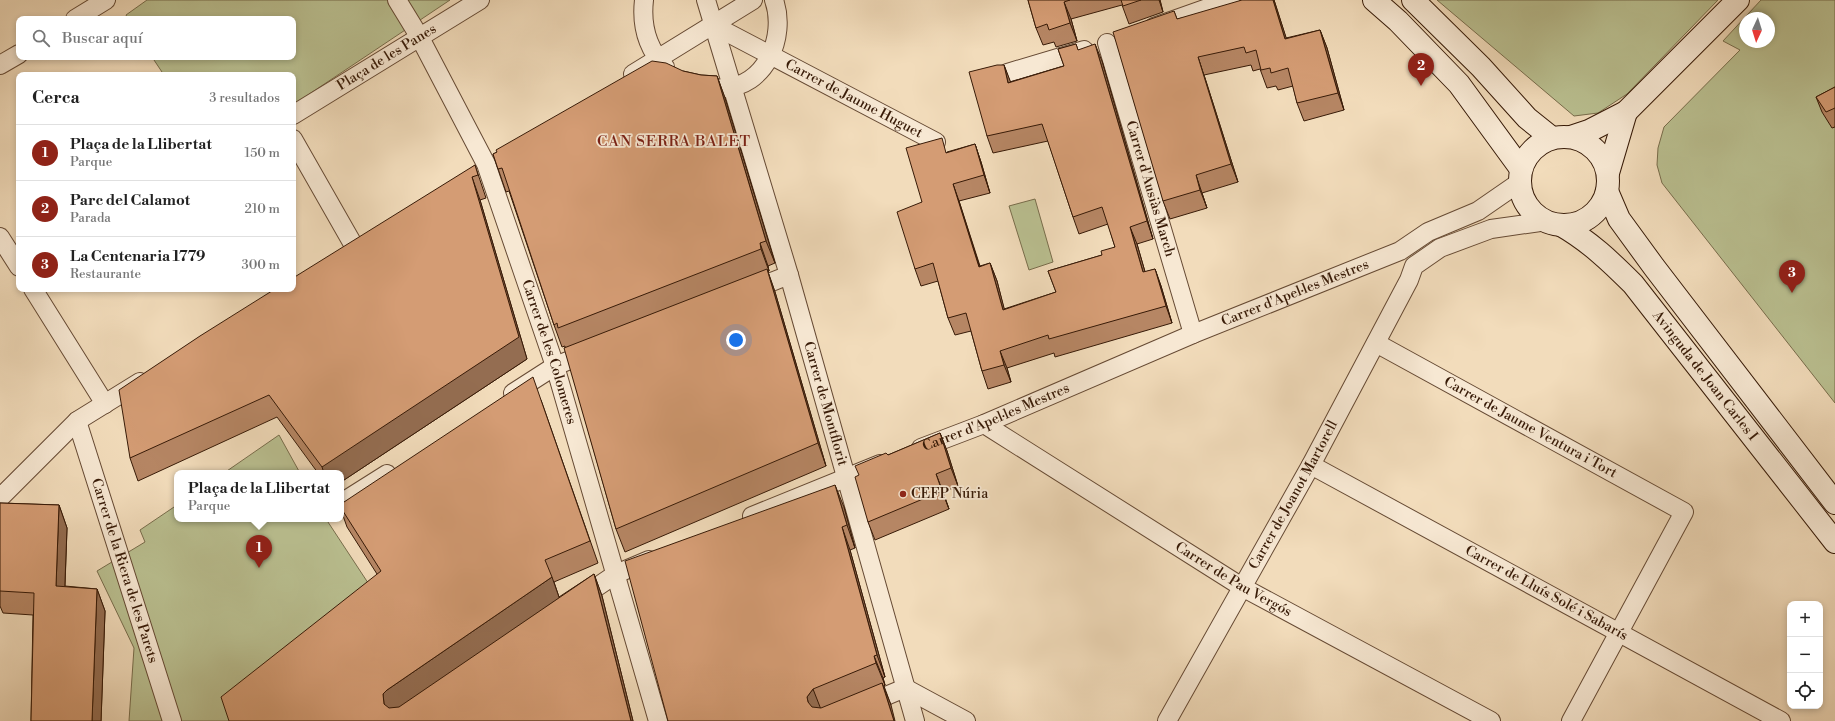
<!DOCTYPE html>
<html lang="es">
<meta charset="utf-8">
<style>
:root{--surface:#fff;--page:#f2f2f2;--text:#222;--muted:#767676;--line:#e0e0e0;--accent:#8f2418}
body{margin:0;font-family:"Libre Bodoni",serif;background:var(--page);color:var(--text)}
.controls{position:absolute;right:12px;bottom:12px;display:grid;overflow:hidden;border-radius:8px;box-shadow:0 2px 6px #0003}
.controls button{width:36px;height:36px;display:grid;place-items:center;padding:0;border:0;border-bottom:1px solid var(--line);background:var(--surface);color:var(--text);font:20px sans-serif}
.compass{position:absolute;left:1739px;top:12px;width:36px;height:36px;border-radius:50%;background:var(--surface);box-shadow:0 2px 6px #0003;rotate:184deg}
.you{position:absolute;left:736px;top:340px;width:14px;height:14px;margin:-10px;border:3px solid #fff;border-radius:50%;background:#1a73e8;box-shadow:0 0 0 6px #1a73e833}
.badge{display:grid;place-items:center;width:26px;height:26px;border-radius:50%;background:var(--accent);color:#fff;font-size:13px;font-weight:700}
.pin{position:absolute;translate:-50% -33px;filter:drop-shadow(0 1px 2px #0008)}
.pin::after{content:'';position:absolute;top:21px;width:14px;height:12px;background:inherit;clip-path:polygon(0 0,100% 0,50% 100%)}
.popup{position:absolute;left:174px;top:470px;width:170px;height:52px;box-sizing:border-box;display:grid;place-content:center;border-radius:8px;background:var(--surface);filter:drop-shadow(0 1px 3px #0005);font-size:13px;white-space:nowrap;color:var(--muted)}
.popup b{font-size:15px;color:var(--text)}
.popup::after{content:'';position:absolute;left:50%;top:100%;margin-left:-8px;border:8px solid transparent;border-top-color:var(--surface)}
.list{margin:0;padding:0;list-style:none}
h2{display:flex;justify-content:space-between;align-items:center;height:52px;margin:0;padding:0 16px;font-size:17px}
h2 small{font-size:13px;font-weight:400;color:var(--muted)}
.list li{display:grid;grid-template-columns:26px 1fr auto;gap:12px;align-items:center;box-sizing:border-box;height:56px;padding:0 16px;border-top:1px solid var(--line)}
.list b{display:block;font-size:15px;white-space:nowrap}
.list p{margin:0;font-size:13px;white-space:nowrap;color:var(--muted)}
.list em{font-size:13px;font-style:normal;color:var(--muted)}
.icon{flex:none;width:22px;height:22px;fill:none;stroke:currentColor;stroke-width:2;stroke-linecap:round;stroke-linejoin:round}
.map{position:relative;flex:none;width:1835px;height:721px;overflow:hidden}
.search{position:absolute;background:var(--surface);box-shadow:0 2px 6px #0003;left:16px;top:16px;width:280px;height:44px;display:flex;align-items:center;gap:10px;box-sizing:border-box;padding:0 14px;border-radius:8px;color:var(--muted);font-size:15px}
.panel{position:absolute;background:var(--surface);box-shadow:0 2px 6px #0003;left:16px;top:72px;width:280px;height:220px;border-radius:8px}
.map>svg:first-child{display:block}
</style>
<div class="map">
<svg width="1835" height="721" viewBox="0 0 1835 721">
<rect width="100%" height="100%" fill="#f2dcbb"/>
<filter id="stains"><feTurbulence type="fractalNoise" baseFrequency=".005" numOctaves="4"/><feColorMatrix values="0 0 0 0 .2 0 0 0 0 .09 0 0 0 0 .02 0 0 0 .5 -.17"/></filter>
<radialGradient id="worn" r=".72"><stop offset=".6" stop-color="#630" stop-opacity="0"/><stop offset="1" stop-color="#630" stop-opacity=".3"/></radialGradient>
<g fill="#bac091" stroke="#786d4c" fill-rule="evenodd">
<polygon points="147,0 450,0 293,105 293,75 164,75 152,57 293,57 293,19 128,19 126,15"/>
<polygon points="1437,0 1718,0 1627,94 1598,113 1574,116"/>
<path d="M1761,0h74v403l-173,-220 -5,-18 1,-17 6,-21 76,-77 -17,-9zM1745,18h24v24h-24z"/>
<polygon points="1035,199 1053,262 1029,270 1009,206"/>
<polygon points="279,435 300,473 224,473"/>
<polygon points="177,505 177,519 326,519 376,595 231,721 129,721 134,648 97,571 145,542 140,530"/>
</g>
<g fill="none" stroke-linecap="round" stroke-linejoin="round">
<defs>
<g id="street">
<path id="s1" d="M397,0l22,36 67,128 69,202 103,355"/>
<path d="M644,0c-3,26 3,48 21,67"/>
<path id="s2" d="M706,0l83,275 126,446"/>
<polyline points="75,19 106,0"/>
<path id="s3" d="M713,25l223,117"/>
<polyline points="1154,27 1230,0"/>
<path id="s4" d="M1107,43l86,291"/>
<polyline points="0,65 19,54"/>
<polyline points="1007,73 1084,50"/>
<polyline points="633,74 753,0"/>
<path d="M722,88c43,0 65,-51 52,-88"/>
<path id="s5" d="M293,115l187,-115"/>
<polyline points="293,139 354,246"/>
<polyline points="0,237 19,267"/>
<polyline points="33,289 105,404"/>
<polyline points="749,291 789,275"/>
<path id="s6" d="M1376,343l308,169 -113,209"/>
<polyline points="513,393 555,366 590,352"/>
<path id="s7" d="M77,421l95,300"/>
<path id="s8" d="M984,424l258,163 249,134"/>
<path id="s9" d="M921,448l63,-24 209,-90 207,-83 28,-19 50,-21 42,-29"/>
<path id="s10" d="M1311,465l470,256"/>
<polyline points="0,498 77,421 140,382"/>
<polyline points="341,503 387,474"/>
<polyline points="752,516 880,464"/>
<polyline points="579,599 616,574 649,560"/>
<polyline points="826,721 905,688 966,721"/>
<path id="s11" d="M1167,721l144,-256 98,-185 5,-14 26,-18 51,-19 56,-8"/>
</g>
<g id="secondary">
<polyline points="1374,0 1398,21 1459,84 1521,169"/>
<polyline points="1413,0 1481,67 1527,118 1552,138"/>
<circle cx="1564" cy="181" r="44"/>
<polyline points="1571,137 1589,131 1626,112 1738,0"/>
<polyline points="1608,173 1626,112"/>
<polyline points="1607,191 1619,219 1654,267 1835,503"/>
<path id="s12" d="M1561,225c28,16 50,37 72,59l202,258"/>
</g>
</defs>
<use href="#street" stroke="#664a34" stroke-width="20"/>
<use href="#secondary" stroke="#371a07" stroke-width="24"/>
<use href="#street" stroke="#f7e8d3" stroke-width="18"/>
<use href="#secondary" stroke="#f7e8d3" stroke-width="22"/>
</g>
<g fill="#b68664" stroke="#371a07">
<polygon points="1028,0 1160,0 1163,12 1129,24 1122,5 1071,19 1077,41 1056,47 1054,42 1043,45 1036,28"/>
<polygon points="1274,0 1286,38 1320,30 1327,48 1344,110 1304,121 1297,103 1293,86 1278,90 1276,86 1267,88 1260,69 1253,71 1251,65 1204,75 1238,182 1202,193 1207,208 1170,219 1163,201 1174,11 1177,19"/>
<polygon points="1076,44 1078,50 1102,61 1153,239 1137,244 1145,272 1155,269 1161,286 1172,323 1055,357 1054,353 1007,368 1011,382 988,389 982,371 971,331 955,335 948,318 938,281 921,286 915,269 922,202 947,152 975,144 981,162 990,193 959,201 980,266 990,263 997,281 1004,309 1056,292 1048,271 1102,255 1115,247 1108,224 1079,234 1073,217 1048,141 993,153 987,136 1004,65 1010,82 1064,66 1058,49"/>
<polygon points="683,71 701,75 717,76 725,98 775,263 768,266 769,271 768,272 775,292 826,466 625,552 616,529 565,348 565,346 562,347 554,325 509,191 506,192 493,154"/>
<polygon points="1835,87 1835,127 1832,128 1822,112 1816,97"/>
<polygon points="475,165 486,198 480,200 527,359 341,482 341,473 318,473 277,417 138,481 130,458"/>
<polygon points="541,400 598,563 554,582 559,597 594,574 602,596 633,721 377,574 347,527 341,510 341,504"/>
<polygon points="940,433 947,451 958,486 943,492 949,509 875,540 868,522 888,455"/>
<polygon points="0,503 59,505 67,528 65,586 97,589 105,611 101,721 31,721 33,615 3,613 0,606"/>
<polygon points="844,507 855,548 850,550 885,677 883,678 885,685 884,686 891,705 668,721"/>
</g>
<g fill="#946d51" stroke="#371a07">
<polygon points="1159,0 1160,0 1163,12"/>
<polygon points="1273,0 1274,0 1292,56 1285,39"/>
<polygon points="1064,2 1071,19 1077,41 1070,23"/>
<polygon points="1320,30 1327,48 1344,110 1338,93"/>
<polygon points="1095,44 1102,61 1153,239 1147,221"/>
<polygon points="1198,57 1204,75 1238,182 1231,164"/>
<polygon points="1004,65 1011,83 1008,83"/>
<polygon points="717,76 725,98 775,263 766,241"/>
<polygon points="975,144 981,162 990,193 984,175"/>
<polygon points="1196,175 1207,208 1200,190"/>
<polygon points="472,177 480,200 527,359 341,482 341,473 324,473 322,467"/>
<polygon points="953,184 959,201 985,284 979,267"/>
<polygon points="1130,227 1137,244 1150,289 1143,272"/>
<polygon points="760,243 768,266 769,271 761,249"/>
<polygon points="990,263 997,281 1009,327 1003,310"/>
<polygon points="767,269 775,292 826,466 818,443"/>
<polygon points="1155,269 1161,286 1172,323 1166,306"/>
<polygon points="1000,351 1007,368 1011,382 1004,365"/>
<polygon points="940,433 947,451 958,486 951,468"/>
<polygon points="936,474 943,492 949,509 942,491"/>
<polygon points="835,485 844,507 855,548 847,525"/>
<polygon points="59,505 67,528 64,608 56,586"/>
<polygon points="842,527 850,550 885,677 877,655"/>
<polygon points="594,574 602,596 633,721 631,721"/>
<polygon points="552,577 560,600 391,717 384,704 383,694 387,690"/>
<polygon points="97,589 105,611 101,721 92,721"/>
<polygon points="874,656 883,678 885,685 876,663"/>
<polygon points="882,683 891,705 895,721 894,721"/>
<polygon points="813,689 822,712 816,719 808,702 807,697"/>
</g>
<g fill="#d49c74" stroke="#371a07">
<polygon points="1028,0 1070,0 1064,2 1070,23 1049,30 1047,24 1036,28"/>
<polygon points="1121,0 1141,0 1123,6"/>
<polygon points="1242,0 1273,0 1285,39 1320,30 1338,93 1297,103 1288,68 1271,73 1270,68 1261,70 1256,50 1246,53 1244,47 1198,57 1231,164 1196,175 1200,190 1163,201 1113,32 1174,11 1177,19"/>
<polygon points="1076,44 1078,50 1095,44 1147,221 1130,227 1143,272 1155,269 1166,306 1049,339 1048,335 1000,351 1004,365 982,371 966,313 948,318 933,263 915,269 897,212 922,202 906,148 942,138 946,153 975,144 984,175 953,184 979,267 990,263 1003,310 1056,292 1048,271 1102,255 1101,251 1115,247 1102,207 1073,217 1042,124 987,136 969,72 997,65 1004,65 1008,83 1064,66 1058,49"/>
<polygon points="652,61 666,63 683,71 701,75 717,76 766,241 760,243 761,249 558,328 557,323 554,325 502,168 498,169 493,154 497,152 496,150"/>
<polygon points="1835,87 1835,108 1826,112 1816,97"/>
<polygon points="475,165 478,175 472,177 519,337 322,467 269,395 130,458 119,390 200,336 275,289 293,289 293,278"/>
<polygon points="767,269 818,443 616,529 564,348"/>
<polygon points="533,377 590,541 545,560 552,577 387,690 383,694 384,704 389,708 399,707 594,574 631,721 229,721 221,697 381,571 341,508 341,504"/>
<polygon points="940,433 951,468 936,474 942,491 868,522 855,477 859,475 855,466 886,453 888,455"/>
<polygon points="835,485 847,525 842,527 877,655 874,656 876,663 813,689 807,697 808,702 812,707 821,708 882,683 894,721 668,721 625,561"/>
<polygon points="0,503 59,505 56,586 97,589 92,721 31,721 34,593 0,591"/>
</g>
<circle fill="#8f2418" stroke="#f7e8d3" stroke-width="1.5" cx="903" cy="494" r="4"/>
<g text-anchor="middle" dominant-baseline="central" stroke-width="3.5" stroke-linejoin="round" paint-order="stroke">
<g font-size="14" fill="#371a07" stroke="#f7e8d3">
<text stroke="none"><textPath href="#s5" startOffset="110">Plaça de les Panes</textPath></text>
<text stroke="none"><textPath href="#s3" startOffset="159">Carrer de Jaume Huguet</textPath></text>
<text stroke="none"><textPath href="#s4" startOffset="152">Carrer d'Ausiàs March</textPath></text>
<text stroke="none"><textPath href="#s9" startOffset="405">Carrer d'Apel·les Mestres</textPath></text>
<text stroke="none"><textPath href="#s1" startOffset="385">Carrer de les Colomeres</textPath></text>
<text stroke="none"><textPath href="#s12" startOffset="210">Avinguda de Joan Carles I</textPath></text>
<text stroke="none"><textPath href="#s2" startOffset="421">Carrer de Montflorit</textPath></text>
<text stroke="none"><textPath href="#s9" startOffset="81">Carrer d'Apel·les Mestres</textPath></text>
<text stroke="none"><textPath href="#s6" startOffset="176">Carrer de Jaume Ventura i Tort</textPath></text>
<text stroke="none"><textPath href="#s11" startOffset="259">Carrer de Joanot Martorell</textPath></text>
<text stroke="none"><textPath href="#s7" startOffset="157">Carrer de la Riera de les Parets</textPath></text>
<text stroke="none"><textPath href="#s8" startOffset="294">Carrer de Pau Vergós</textPath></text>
<text stroke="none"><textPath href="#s10" startOffset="268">Carrer de Lluís Solé i Sabarís</textPath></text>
</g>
<g font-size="14" fill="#371a07" stroke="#f7e8d3" text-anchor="start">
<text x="911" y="494">CEFP Núria</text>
</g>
<g font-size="15" letter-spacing="1" fill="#7a1f14" stroke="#f7e8d3">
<text x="674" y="141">CAN SERRA BALET</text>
</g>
</g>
<rect width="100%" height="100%" filter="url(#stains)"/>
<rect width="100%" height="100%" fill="url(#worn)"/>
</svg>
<div class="controls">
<button>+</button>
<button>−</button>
<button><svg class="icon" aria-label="locate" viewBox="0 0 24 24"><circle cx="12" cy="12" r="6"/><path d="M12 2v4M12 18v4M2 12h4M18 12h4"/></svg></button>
</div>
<svg class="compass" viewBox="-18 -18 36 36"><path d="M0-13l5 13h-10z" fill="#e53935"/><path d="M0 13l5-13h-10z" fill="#767676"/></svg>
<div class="you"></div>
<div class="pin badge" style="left:259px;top:568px">1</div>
<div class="popup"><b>Plaça de la Llibertat</b>Parque</div>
<div class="pin badge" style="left:1421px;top:86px">2</div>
<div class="pin badge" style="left:1792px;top:293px">3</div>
<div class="search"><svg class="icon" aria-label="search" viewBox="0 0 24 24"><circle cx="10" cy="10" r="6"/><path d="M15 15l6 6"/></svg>Buscar aquí</div>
<section class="panel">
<h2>Cerca<small>3 resultados</small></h2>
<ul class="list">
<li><span class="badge">1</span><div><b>Plaça de la Llibertat</b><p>Parque</p></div><em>150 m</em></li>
<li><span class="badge">2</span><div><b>Parc del Calamot</b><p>Parada</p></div><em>210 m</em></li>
<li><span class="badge">3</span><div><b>La Centenaria 1779</b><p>Restaurante</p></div><em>300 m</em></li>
</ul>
</section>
</div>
